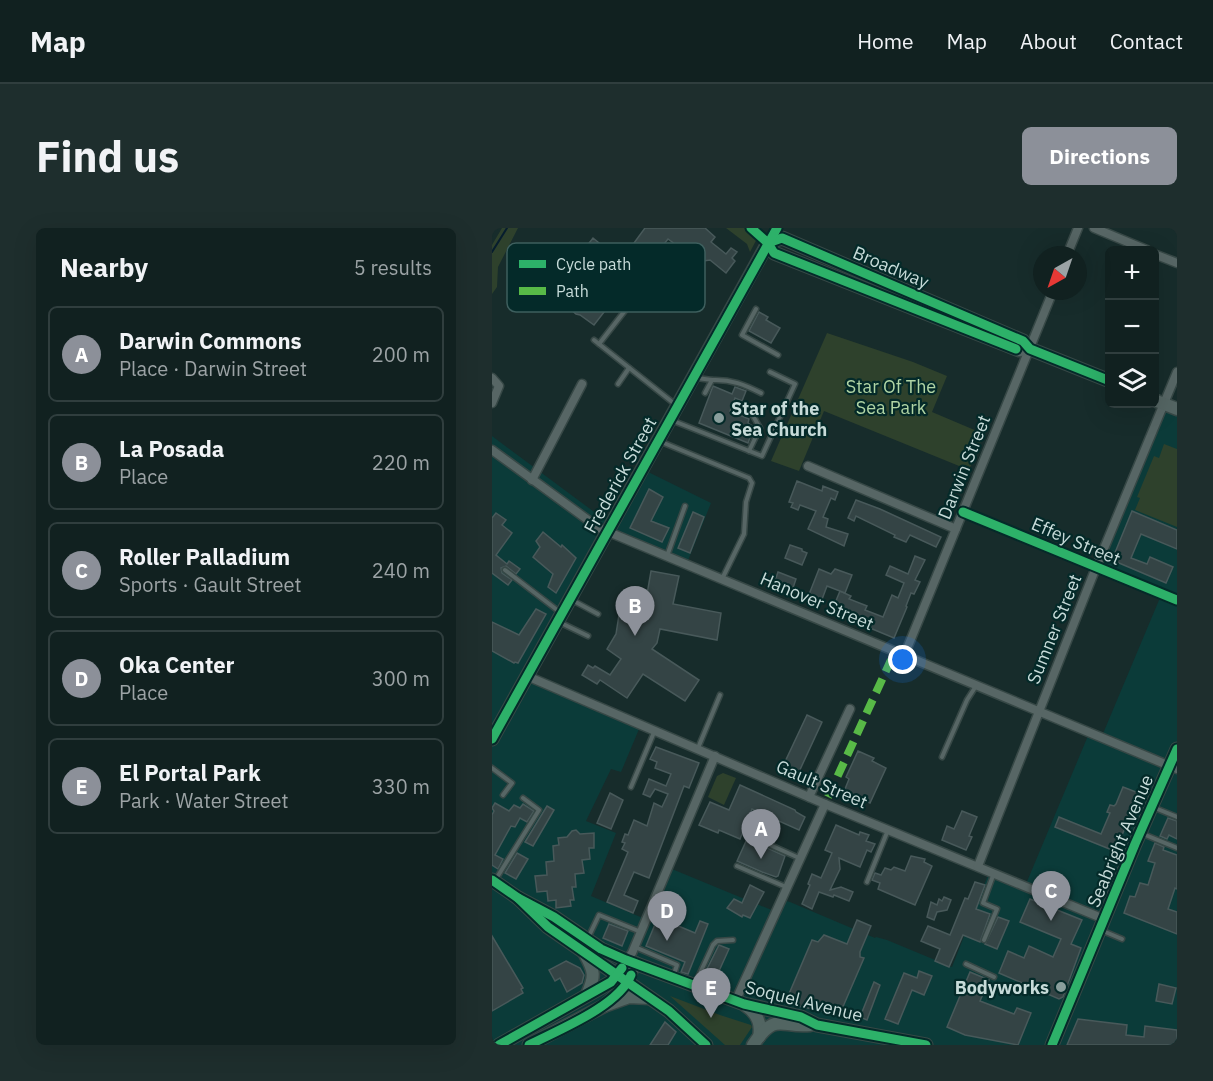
<!DOCTYPE html>
<meta charset="utf-8">
<style>
:root{--surface:#112120;--page:#1e2e2d;--text:#f1f3f6;--muted:#9ca3a5;--line:#303e3e;--accent:#8c9099}
body{margin:0;font-family:"IBM Plex Sans",sans-serif;background:var(--page);color:var(--text)}
.controls{position:absolute;right:18px;top:18px;display:grid;overflow:hidden;border-radius:9px;box-shadow:0 6px 24px #0002}
.controls button{width:54px;height:54px;display:grid;place-items:center;padding:0;border:0;border-bottom:2px solid var(--line);background:var(--surface);color:var(--text);font:30px sans-serif}
.compass{position:absolute;left:541px;top:18px;width:54px;height:54px;border-radius:50%;background:var(--surface);box-shadow:0 6px 24px #0002;rotate:220deg}
.you{position:absolute;left:411px;top:432px;width:21px;height:21px;margin:-15px;border:4px solid #fff;border-radius:50%;background:#1a73e8;box-shadow:0 0 0 9px #1a73e833}
.badge{display:grid;place-items:center;width:39px;height:39px;border-radius:50%;background:var(--accent);color:#fff;font-size:20px;font-weight:700}
.pin{position:absolute;translate:-50% -50px;filter:drop-shadow(0 2px 3px #0008)}
.pin::after{content:'';position:absolute;top:32px;width:21px;height:18px;background:inherit;clip-path:polygon(0 0,100% 0,50% 100%)}
.list{margin:0;padding:0;list-style:none}
h2{display:flex;justify-content:space-between;align-items:center;height:78px;margin:0;padding:0 24px;font-size:26px}
h2 small{font-size:20px;font-weight:400;color:var(--muted)}
.list li{display:grid;grid-template-columns:39px 1fr auto;gap:18px;align-items:center;box-sizing:border-box;height:96px;margin:0 12px 12px;padding:0 12px;border:2px solid var(--line);border-radius:9px}
.list b{display:block;font-size:22px;white-space:nowrap}
.list p{margin:0;font-size:20px;white-space:nowrap;color:var(--muted)}
.list em{font-size:20px;font-style:normal;color:var(--muted)}
.icon{flex:none;width:33px;height:33px;fill:none;stroke:currentColor;stroke-width:2;stroke-linecap:round;stroke-linejoin:round}
.map{position:relative;flex:none;width:685px;height:817px;overflow:hidden;border-radius:9px}
header{display:flex;align-items:center;gap:36px;box-sizing:border-box;height:84px;padding:0 30px;background:var(--surface);border-bottom:2px solid var(--line)}
header strong{font-size:28px}
nav{display:flex;gap:33px;margin-inline-start:auto;font-size:21px}
.intro{display:flex;align-items:center;justify-content:space-between;box-sizing:border-box;height:144px;padding:0 36px}
h1{margin:0;font-size:42px}
.button{padding:15px 27px;border-radius:9px;background:var(--accent);color:#fff;font-size:21px;font-weight:700}
main{display:flex;gap:36px;padding:0 36px}
aside{flex:1;background:var(--surface);border-radius:9px;box-shadow:0 6px 24px #0002}
.map>svg:first-child{display:block}
</style>
<header>
<strong>Map</strong>
<nav><a>Home</a><a>Map</a><a>About</a><a>Contact</a></nav>
</header>
<div class="intro"><h1>Find us</h1><a class="button">Directions</a></div>
<main>
<aside>
<h2>Nearby<small>5 results</small></h2>
<ul class="list">
<li><span class="badge">A</span><div><b>Darwin Commons</b><p>Place · Darwin Street</p></div><em>200 m</em></li>
<li><span class="badge">B</span><div><b>La Posada</b><p>Place</p></div><em>220 m</em></li>
<li><span class="badge">C</span><div><b>Roller Palladium</b><p>Sports · Gault Street</p></div><em>240 m</em></li>
<li><span class="badge">D</span><div><b>Oka Center</b><p>Place</p></div><em>300 m</em></li>
<li><span class="badge">E</span><div><b>El Portal Park</b><p>Park · Water Street</p></div><em>330 m</em></li>
</ul>
</aside>
<div class="map">
<svg width="685" height="817" viewBox="0 0 685 817">
<rect width="100%" height="100%" fill="#172c2b"/>
<polygon fill="#0b3b39" points="672,175 685,181 685,817 0,817 0,208 113,292 144,238 219,275 195,335 116,303 36,446 150,494 129,544 119,541 94,593 124,605 99,668 153,691 175,639 282,683 288,671 298,674 383,710 384,709 395,712 460,739 498,642 534,656 598,503 610,508 670,365 604,337"/>
<g fill="#2e412c">
<polygon points="10,0 26,0 6,39 5,59 0,66 0,17"/>
<polygon points="234,0 265,0 269,3 258,24 255,16"/>
<polygon points="335,105 421,134 455,148 440,184 492,206 477,242 332,183 307,243 279,233"/>
<polygon points="672,216 685,221 685,299 643,282 648,270 645,269 662,228 667,230"/>
<polygon points="231,545 244,550 232,577 216,569 225,548"/>
<polygon points="178,768 228,787 259,797 260,799 248,817 233,817"/>
</g>
<g fill="none" stroke-linecap="round" stroke-linejoin="round">
<polyline stroke="#061d2e" stroke-width="2" points="0,24 15,0"/>
</g>
<g fill="#344445" stroke="#48595a" stroke-width="1.5">
<polygon points="153,0 213,0 223,9 219,14 234,26 239,20 245,24 240,30 243,33 234,45 218,32 211,33 207,30 205,32 202,30 176,11 158,33 139,19"/>
<polygon points="101,10 112,19 114,16 124,24 115,42 118,44 128,31 144,43 102,97 88,87 84,86 59,64"/>
<polygon points="267,84 276,89 274,92 288,100 279,115 257,103"/>
<polygon points="221,158 240,166 243,159 254,163 250,173 243,170 238,183 257,191 256,195 262,199 256,215 207,195"/>
<polygon points="305,253 330,263 331,258 346,264 343,272 339,270 331,289 336,291 334,299 356,306 352,318 316,301 324,283 308,277 306,282 299,279 301,275 297,274"/>
<polygon points="157,261 171,269 159,293 177,300 170,314 138,300"/>
<polygon points="364,272 388,281 449,309 444,319 418,307 414,314 402,309 403,307 364,288 362,293 356,290"/>
<polygon points="640,283 685,302 685,321 649,306 639,330 655,336 658,329 681,339 674,355 620,332"/>
<polygon points="201,284 212,289 198,325 186,320"/>
<polygon points="4,285 14,292 10,297 20,305 4,327 15,336 17,333 28,341 24,346 14,338 9,340 10,345 20,352 16,357 0,345 0,290"/>
<polygon points="51,304 69,319 70,317 84,330 64,365 56,359 61,346 41,329 48,319 44,313"/>
<polygon points="298,317 310,321 310,323 315,325 310,337 293,330"/>
<polygon points="423,328 433,332 423,352 428,354 422,366 419,365 414,378 415,379 402,410 378,400 380,395 341,380 348,363 359,368 357,371 375,378 373,382 391,389 400,367 406,370 412,355 394,347 398,338 416,346"/>
<polygon points="327,341 339,346 343,341 360,347 353,365 335,358 329,374 316,369"/>
<polygon points="159,343 187,348 181,376 229,385 225,412 168,401 165,415 160,421 207,452 193,473 151,446 135,470 108,452 105,456 90,447 96,437 101,440 103,438 118,447 129,431 115,421 124,406 129,374 153,378"/>
<polygon points="286,344 304,351 300,363 286,361 287,358 282,356"/>
<polygon points="44,381 54,386 26,435 23,434 22,435 0,423 0,394 27,407"/>
<polygon points="315,487 330,494 306,546 291,538"/>
<polygon points="164,519 207,535 197,560 192,558 157,650 142,644 132,667 146,673 141,685 115,674 136,624 130,621 133,615 130,614 133,606 136,607 142,592 155,598 162,575 170,579 176,566 163,561 158,569 151,566 157,551 174,558 179,546 163,540 165,534 158,531"/>
<polygon points="366,523 382,530 380,533 394,540 378,575 369,571 367,573 351,566 357,551 354,549"/>
<polygon points="248,557 303,582 304,584 313,589 307,602 260,581 248,611 227,602 226,605 207,597 218,574 237,582"/>
<polygon points="631,559 649,566 648,569 649,570 640,594 636,593 627,614 629,615 625,624 563,599 567,589 609,606 618,585 615,584 618,577 622,578 624,576"/>
<polygon points="118,565 131,572 119,601 105,595"/>
<polygon points="3,575 17,583 22,577 28,580 31,576 42,583 35,594 28,590 23,599 19,598 3,627 11,631 6,641 0,637 0,587 2,583 0,580"/>
<polygon points="55,578 62,582 41,618 33,614"/>
<polygon points="470,583 485,589 477,608 480,609 474,622 450,612 455,598 462,601"/>
<polygon points="676,590 685,593 685,611 677,607 675,611 668,608"/>
<polygon points="344,597 367,607 368,604 377,607 374,613 383,616 379,624 375,622 368,639 347,630 348,641 338,662 349,659 361,664 357,673 342,667 341,669 327,664 320,681 310,676 318,657 316,656 320,646 329,650 340,625 333,622"/>
<polygon points="84,602 88,606 102,605 102,620 97,620 98,631 90,632 92,645 83,646 84,659 80,659 82,672 78,672 79,678 64,680 64,672 56,673 55,663 45,664 43,648 55,647 54,634 62,633 61,618 67,617 66,610 75,609 80,603"/>
<polygon points="255,611 293,628 286,648 284,649 270,644 245,633"/>
<polygon points="663,615 672,619 671,622 685,627 685,661 683,660 676,681 685,684 685,706 632,685 638,668 643,669 648,655 656,657 663,635 656,633"/>
<polygon points="25,625 36,631 24,651 13,645"/>
<polygon points="419,628 433,631 432,634 440,638 423,677 386,661 388,655 380,652 383,645 389,647 393,640 399,642 402,639 413,643"/>
<polygon points="483,654 493,657 484,681 498,686 488,714 471,707 457,739 443,733 448,721 429,713 436,698 458,707 473,670 476,671"/>
<polygon points="258,657 272,664 258,690 251,687 250,689 235,680 242,671 250,675"/>
<polygon points="452,669 459,672 455,682 445,684 442,692 435,689 439,674 445,677 447,671 450,673"/>
<polygon points="538,671 590,692 579,716 589,720 571,769 567,771 507,745 516,723 532,730 537,718 561,729 569,711 528,694"/>
<polygon points="171,677 189,685 184,697 203,705 208,693 216,696 196,746 189,744 193,734 154,718"/>
<polygon points="506,689 517,693 505,721 493,716"/>
<polygon points="365,692 379,698 368,724 368,729 372,730 350,781 347,779 344,786 296,776 294,773 320,712 326,714 332,707 355,716"/>
<polygon points="117,696 136,703 130,718 111,710"/>
<polygon points="0,708 31,760 29,761 31,765 0,783"/>
<polygon points="227,717 237,721 222,754 211,749"/>
<polygon points="74,733 88,740 92,747 90,755 75,764 68,750 63,753 57,742"/>
<polygon points="427,743 440,748 432,767 420,762 406,796 393,791 412,745 425,750"/>
<polygon points="478,744 497,752 488,773 522,786 525,780 539,785 526,817 473,807 455,799"/>
<polygon points="382,754 388,757 375,792 368,789"/>
<polygon points="667,756 684,760 680,776 664,773"/>
<polygon points="586,791 635,797 634,807 652,809 653,798 685,802 685,817 575,817"/>
<polygon points="173,794 184,804 176,817 158,817"/>
</g>
<g fill="none" stroke-linecap="round" stroke-linejoin="round">
<defs>
<g id="lane">
<polyline points="264,81 250,107 286,127"/>
<polyline points="102,112 184,177"/>
<polyline points="107,116 177,26"/>
<polyline points="205,150 220,152"/>
<polyline points="126,156 137,140"/>
<path d="M213,165l7,-13c19,-1 33,5 49,13"/>
<polyline points="179,192 270,228 303,156 278,144"/>
<polyline points="167,213 257,250 260,255 254,274 252,306 230,351"/>
<polyline points="257,223 268,200 260,186"/>
<polyline points="175,328 193,278"/>
<polyline points="13,342 69,385"/>
<polyline points="80,372 106,386"/>
<polyline points="69,395 96,408"/>
<polyline points="206,520 228,467"/>
<polyline points="450,529 475,472 484,458"/>
<polyline points="0,540 20,555 11,567"/>
<polyline points="139,559 163,502"/>
<polyline points="663,580 685,589"/>
<polyline points="651,606 685,620"/>
<polyline points="258,608 307,630"/>
<polyline points="245,638 294,659"/>
<polyline points="4,651 47,582 31,570"/>
<polyline points="375,654 396,602"/>
<polyline points="611,703 630,711"/>
<polyline points="96,710 107,687 149,704"/>
<polyline points="492,712 505,681 491,675 502,645"/>
<polyline points="143,719 185,737 182,746"/>
<polyline points="474,736 502,749"/>
<polyline points="203,756 221,717 225,713 241,712"/>
</g>
<g id="street">
<polyline points="602,0 655,22"/>
<polyline points="276,15 285,0"/>
<polyline points="662,26 685,35"/>
<polyline points="575,27 586,0"/>
<polyline points="0,150 7,158 0,175"/>
<polyline points="0,222 107,300 685,541"/>
<polyline points="316,238 464,301"/>
<polyline points="40,252 90,156"/>
<polyline points="471,284 685,372"/>
<polyline points="412,428 561,63"/>
<polyline points="35,448 333,576 612,691"/>
<polyline points="317,569 358,481"/>
<polyline points="486,638 601,347 685,144"/>
<polyline points="134,732 140,725 223,528"/>
<polyline points="243,774 333,576"/>
</g>
<g id="secondary">
<polyline points="276,15 290,10 531,113 538,121 618,153"/>
<polyline points="276,15 282,25 527,122 538,121"/>
<polyline points="662,172 685,181"/>
<polyline points="0,511 276,15"/>
<polyline points="7,817 119,754 126,748 134,732"/>
<polyline points="37,817 112,778 131,761 143,735"/>
<polyline points="560,817 643,616 685,521"/>
</g>
<g id="primary">
<polyline points="0,652 26,670 56,699 177,783 214,817"/>
<polyline points="26,670 62,689 109,721 134,732 252,776 309,789 325,797 434,817"/>
<path d="M93,726c10,18 10,22 2,41"/>
<path d="M253,777c12,8 17,18 14,32"/>
<polyline points="112,778 137,769 157,770"/>
<path d="M261,817c23,-34 27,-17 57,-20"/>
</g>
</defs>
<use href="#lane" stroke="#374846" stroke-width="7"/>
<use href="#street" stroke="#374846" stroke-width="11"/>
<use href="#secondary" stroke="#374846" stroke-width="15"/>
<use href="#primary" stroke="#374846" stroke-width="15"/>
<use href="#lane" stroke="#576665" stroke-width="4"/>
<use href="#street" stroke="#576665" stroke-width="8"/>
<use href="#secondary" stroke="#546563" stroke-width="12"/>
<use href="#primary" stroke="#526562" stroke-width="12"/>
<polyline stroke="#58b947" stroke-width="8" stroke-dasharray="15 8" stroke-linecap="butt" points="336,569 399,432"/>
<defs>
<g id="cycleway">
<polyline points="259,0 276,15 282,25 524,121"/>
<polyline points="276,15 290,10 531,113 538,121 618,153"/>
<polyline points="471,284 685,372"/>
<polyline points="0,511 285,0"/>
<polyline points="0,652 26,670 56,699 177,783 214,817"/>
<polyline points="26,670 62,689 109,721 134,732 252,776 309,789 325,797 434,817"/>
<polyline points="7,817 119,754 130,740"/>
<path d="M37,817c29,-15 90,-39 102,-70"/>
<polyline points="560,817 643,616 685,521"/>
</g>
</defs>
<use href="#cycleway" stroke="#042a29" stroke-width="13"/>
<use href="#cycleway" stroke="#2db169" stroke-width="9"/>
</g>
<g fill="#899e9c" stroke="#042a29" stroke-width="2">
<circle cx="227" cy="190" r="6"/>
<circle cx="569" cy="759" r="6"/>
</g>
<g text-anchor="middle" dominant-baseline="central" stroke-width="4.5" stroke-linejoin="round" paint-order="stroke">
<g font-size="18" fill="#c7dbd9" stroke="#042a29">
<text transform="translate(399 39) rotate(23)">Broadway</text>
<text transform="translate(472 239) rotate(-68)">Darwin Street</text>
<text transform="translate(128 247) rotate(-61)">Frederick Street</text>
<text transform="translate(584 313) rotate(23)">Effey Street</text>
<text transform="translate(325 373) rotate(23)">Hanover Street</text>
<text transform="translate(562 401) rotate(-68)">Sumner Street</text>
<text transform="translate(330 556) rotate(23)">Gault Street</text>
<text transform="translate(628 613) rotate(-67)">Seabright Avenue</text>
<text transform="translate(312 773) rotate(14)">Soquel Avenue</text>
</g>
<g font-size="18" fill="#b1d5a5" stroke="#042a29">
<text x="399" y="158">Star Of The<tspan x="399" dy="21">Sea Park</tspan></text>
</g>
<g font-size="18" font-weight="bold" fill="#c7dbd9" stroke="#042a29" text-anchor="start">
<text x="239" y="180">Star of the<tspan x="239" dy="21">Sea Church</tspan></text>
<text x="557" y="759" text-anchor="end">Bodyworks</text>
</g>
</g>
<rect x="15" y="15" width="198" height="69" rx="9" fill="#042a29" stroke="#3e5f5e" stroke-width="1.5"/>
<rect x="27" y="32" width="27" height="8" fill="#2db169"/>
<rect x="27" y="59" width="27" height="8" fill="#58b947"/>
<g font-size="16" fill="#c7dbd9">
<text x="64" y="42">Cycle path</text>
<text x="64" y="69">Path</text>
</g>
</svg>
<div class="controls">
<button>+</button>
<button>−</button>
<button><svg class="icon" aria-label="layers" viewBox="0 0 24 24"><path d="M12 4l9 5-9 5-9-5zM3 14l9 5 9-5"/></svg></button>
</div>
<svg class="compass" viewBox="-18 -18 36 36"><path d="M0-13l5 13h-10z" fill="#e53935"/><path d="M0 13l5-13h-10z" fill="#9ca3a5"/></svg>
<div class="you"></div>
<div class="pin badge" style="left:269px;top:631px">A</div>
<div class="pin badge" style="left:143px;top:408px">B</div>
<div class="pin badge" style="left:559px;top:693px">C</div>
<div class="pin badge" style="left:175px;top:713px">D</div>
<div class="pin badge" style="left:219px;top:790px">E</div>
</div>
</main>
